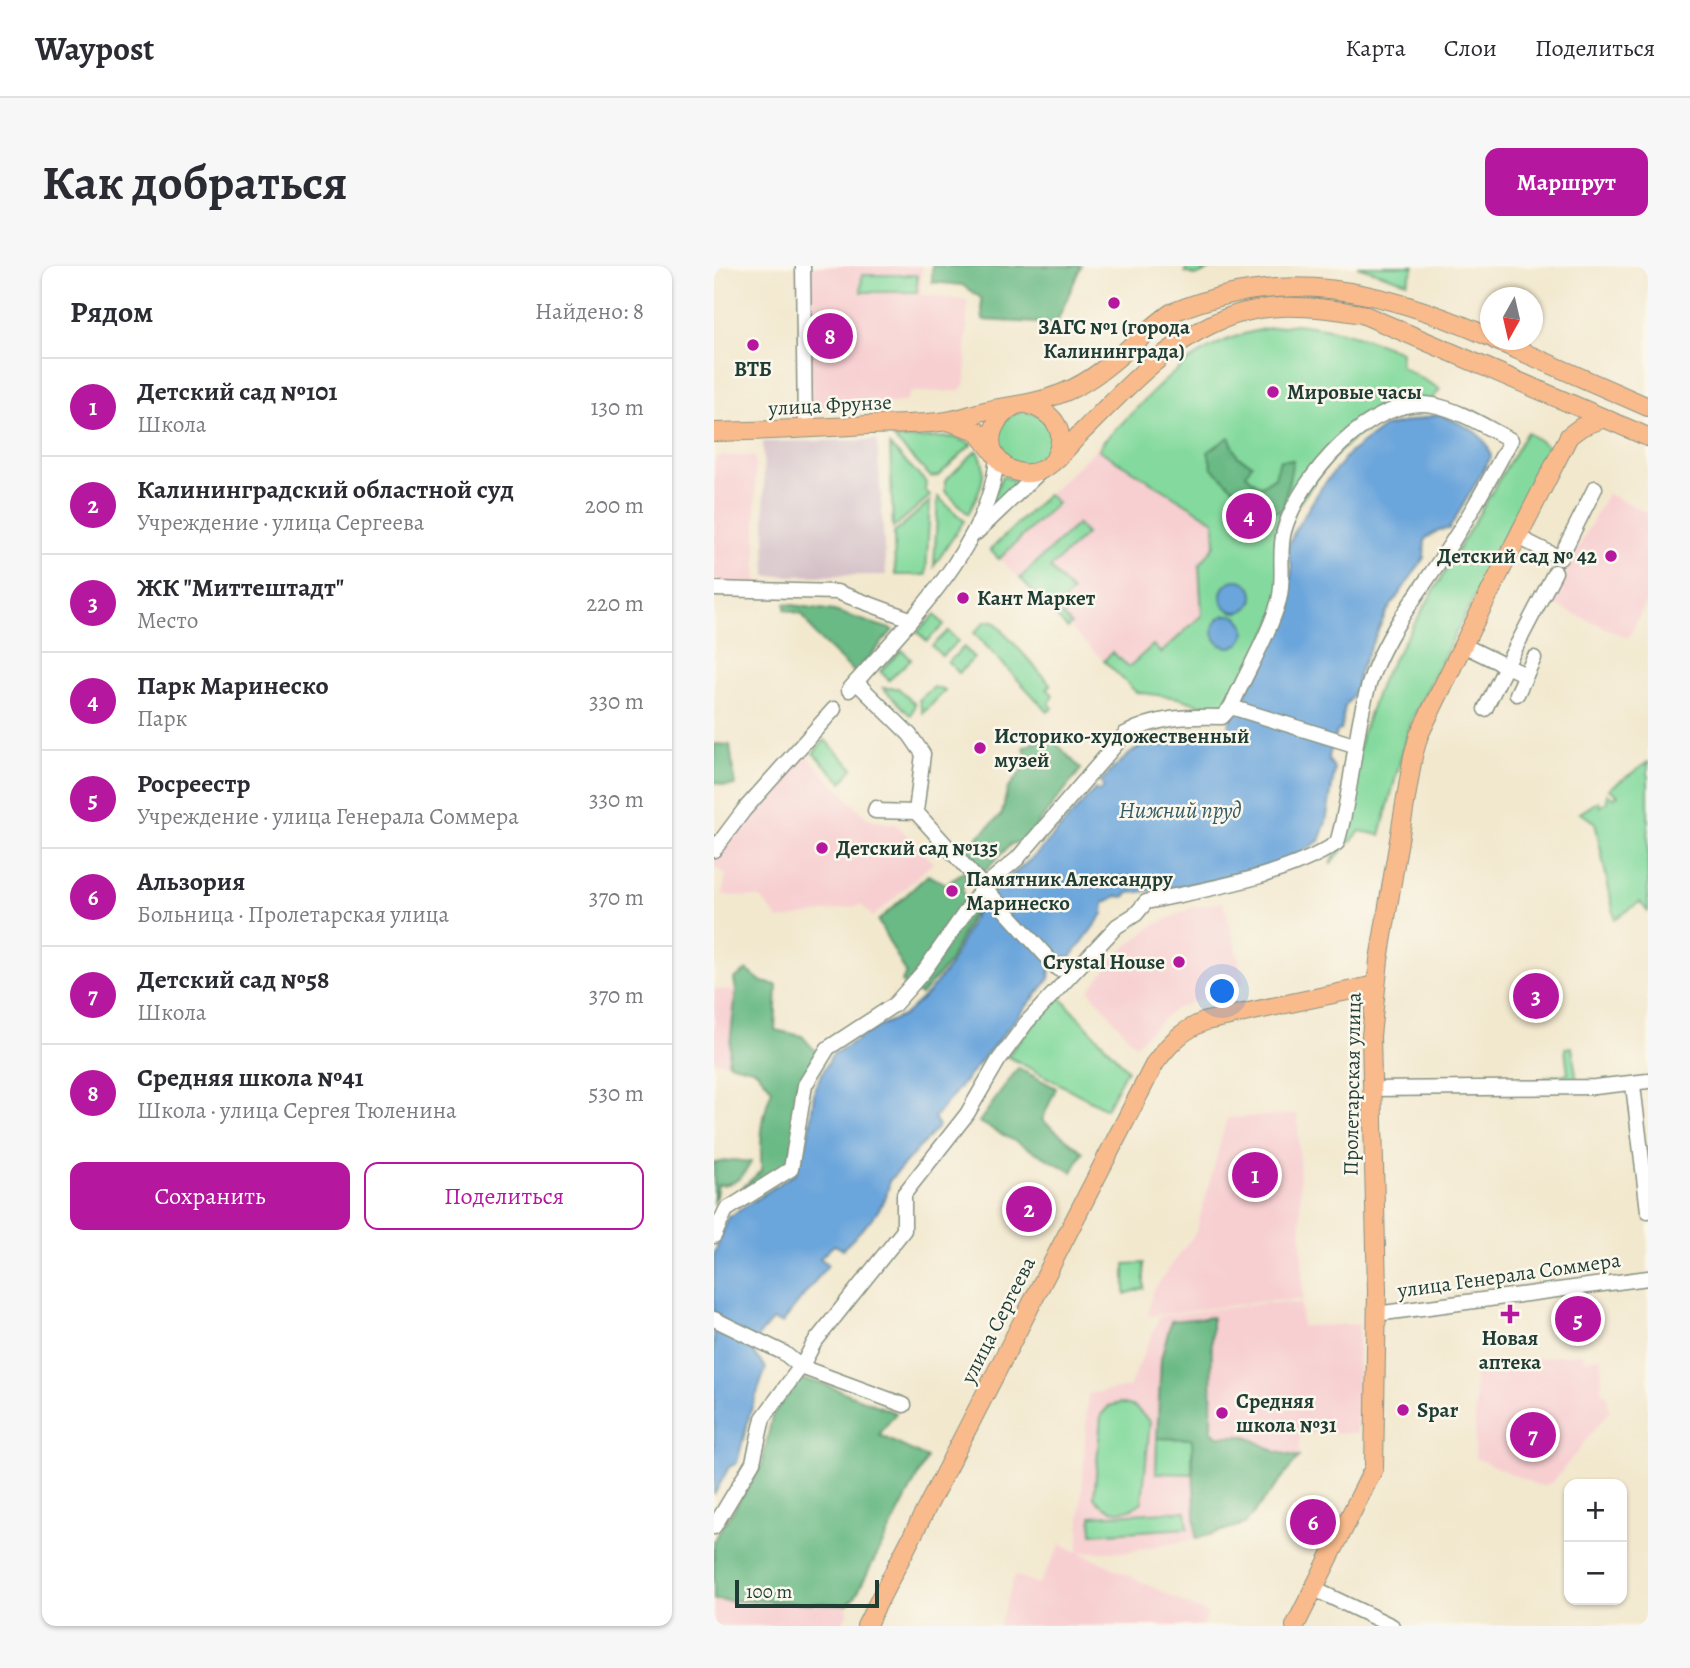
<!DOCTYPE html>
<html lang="ru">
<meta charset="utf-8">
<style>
:root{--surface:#fff;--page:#f7f7f7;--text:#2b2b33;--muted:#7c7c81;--line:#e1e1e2;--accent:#b5179e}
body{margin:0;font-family:Alegreya,serif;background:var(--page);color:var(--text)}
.controls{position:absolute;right:21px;bottom:21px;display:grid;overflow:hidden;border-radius:14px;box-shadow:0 2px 5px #0004}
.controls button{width:63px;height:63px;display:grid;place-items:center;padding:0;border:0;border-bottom:2px solid var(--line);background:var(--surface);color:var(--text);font:35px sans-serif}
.compass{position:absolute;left:766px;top:21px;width:63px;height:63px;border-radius:50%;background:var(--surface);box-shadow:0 2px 5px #0004;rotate:188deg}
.scale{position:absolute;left:21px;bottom:18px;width:144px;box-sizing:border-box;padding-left:7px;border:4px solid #1f3d34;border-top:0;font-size:19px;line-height:24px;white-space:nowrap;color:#1f3d34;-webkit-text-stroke:5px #fbf7ec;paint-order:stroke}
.you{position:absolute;left:509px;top:726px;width:24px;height:24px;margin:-18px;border:5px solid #fff;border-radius:50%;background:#1a73e8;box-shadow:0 0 0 10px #1a73e833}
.badge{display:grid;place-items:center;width:46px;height:46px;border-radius:50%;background:var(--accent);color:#fff;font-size:23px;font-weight:700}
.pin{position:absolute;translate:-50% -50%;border:4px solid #fff;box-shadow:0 2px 7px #0006}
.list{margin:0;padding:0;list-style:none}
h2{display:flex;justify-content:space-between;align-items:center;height:91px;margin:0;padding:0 28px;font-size:30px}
h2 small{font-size:23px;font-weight:400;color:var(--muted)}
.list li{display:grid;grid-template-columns:46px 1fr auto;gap:21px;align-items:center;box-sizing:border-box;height:98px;padding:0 28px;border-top:2px solid var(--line)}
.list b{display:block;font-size:26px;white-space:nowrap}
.list p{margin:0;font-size:23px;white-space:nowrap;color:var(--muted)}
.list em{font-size:23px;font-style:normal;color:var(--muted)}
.actions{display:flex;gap:14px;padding:21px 28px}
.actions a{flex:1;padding:16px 0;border:2px solid var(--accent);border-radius:14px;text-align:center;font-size:24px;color:var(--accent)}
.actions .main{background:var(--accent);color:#fff}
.map{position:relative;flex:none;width:934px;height:1360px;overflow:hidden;border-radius:14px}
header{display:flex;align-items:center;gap:42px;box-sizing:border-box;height:98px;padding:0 35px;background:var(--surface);border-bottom:2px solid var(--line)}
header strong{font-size:33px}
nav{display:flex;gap:38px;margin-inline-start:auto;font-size:24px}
.intro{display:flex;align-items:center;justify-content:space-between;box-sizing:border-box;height:168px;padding:0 42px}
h1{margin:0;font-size:49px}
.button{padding:18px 32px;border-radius:14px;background:var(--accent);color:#fff;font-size:24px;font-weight:700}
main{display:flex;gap:42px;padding:0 42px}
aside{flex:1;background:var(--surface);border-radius:14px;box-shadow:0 2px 5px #0004}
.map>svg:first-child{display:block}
</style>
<header>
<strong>Waypost</strong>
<nav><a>Карта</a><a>Слои</a><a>Поделиться</a></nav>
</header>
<div class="intro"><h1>Как добраться</h1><a class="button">Маршрут</a></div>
<main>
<aside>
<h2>Рядом<small>Найдено: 8</small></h2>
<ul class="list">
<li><span class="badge">1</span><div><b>Детский сад №101</b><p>Школа</p></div><em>130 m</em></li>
<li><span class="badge">2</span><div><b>Калининградский областной суд</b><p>Учреждение · улица Сергеева</p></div><em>200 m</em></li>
<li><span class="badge">3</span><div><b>ЖК &quot;Миттештадт&quot;</b><p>Место</p></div><em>220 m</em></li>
<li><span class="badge">4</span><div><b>Парк Маринеско</b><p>Парк</p></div><em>330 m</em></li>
<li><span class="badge">5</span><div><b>Росрeeстр</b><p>Учреждение · улица Генерала Соммера</p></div><em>330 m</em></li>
<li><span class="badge">6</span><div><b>Альзория</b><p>Больница · Пролетарская улица</p></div><em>370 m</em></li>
<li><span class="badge">7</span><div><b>Детский сад №58</b><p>Школа</p></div><em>370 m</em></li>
<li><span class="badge">8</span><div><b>Средняя школа №41</b><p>Школа · улица Сергея Тюленина</p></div><em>530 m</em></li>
</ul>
<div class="actions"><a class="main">Сохранить</a><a>Поделиться</a></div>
</aside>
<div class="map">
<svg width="934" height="1360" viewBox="0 0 934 1360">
<rect width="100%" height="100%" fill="#fbf7ec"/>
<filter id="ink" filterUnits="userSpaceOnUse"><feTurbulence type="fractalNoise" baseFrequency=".0143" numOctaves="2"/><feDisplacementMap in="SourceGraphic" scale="14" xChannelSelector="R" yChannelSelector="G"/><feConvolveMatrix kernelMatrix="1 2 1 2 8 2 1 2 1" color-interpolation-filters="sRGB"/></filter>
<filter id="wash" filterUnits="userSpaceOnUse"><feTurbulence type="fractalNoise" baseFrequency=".00686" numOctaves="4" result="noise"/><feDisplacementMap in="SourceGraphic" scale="28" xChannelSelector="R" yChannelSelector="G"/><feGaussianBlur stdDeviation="1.57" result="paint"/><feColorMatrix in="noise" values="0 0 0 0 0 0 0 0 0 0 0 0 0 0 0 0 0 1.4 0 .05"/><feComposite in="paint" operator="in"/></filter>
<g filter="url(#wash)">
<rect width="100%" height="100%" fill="#f2e8ce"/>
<g fill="#f7cfd1">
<polygon points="96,0 208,0 207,28 253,35 252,116 245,125 197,126 191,136 97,142"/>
<polygon points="389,176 548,282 513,439 397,402 276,284"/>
<polygon points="4,190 41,190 43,320 0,320 0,195"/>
<polygon points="893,227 934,247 934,333 914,372 836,337"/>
<polygon points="90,487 153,552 183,559 219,597 159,651 147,639 65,654 47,632 8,629 12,609 0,600 0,595"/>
<polygon points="509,636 531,717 460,743 421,779 375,724 405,687 438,660 477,642"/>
<polygon points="0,723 22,725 14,797 0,795"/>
<polygon points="584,848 589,1034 553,1035 434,1050 438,1026 482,966 513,852"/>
<polygon points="553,1037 587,1037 588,1060 645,1058 643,1167 586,1167 585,1191 531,1258 497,1270 414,1286 366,1286 494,1348 488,1360 285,1360 301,1309 325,1318 347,1278 364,1286 374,1128 415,1121 446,1050"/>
<polygon points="868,1087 871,1093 887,1091 888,1127 893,1127 895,1145 840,1215 830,1220 823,1219 761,1192 761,1100"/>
<polygon points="0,1334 133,1338 133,1348 127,1360 0,1360"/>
</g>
<polygon fill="#d2bdc6" points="163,174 172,309 52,310 49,176"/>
<g fill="#84da9e" stroke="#528c69" stroke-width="2">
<polygon points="473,0 503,0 482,10 471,6"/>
<polygon points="643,0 700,0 693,16"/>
<polygon points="148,9 203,9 203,26 147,26"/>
<path d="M582,58c38,4 70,13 105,28l-1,14 40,23 -14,18 -47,16 -26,16 -23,22 -36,49 -10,35 -1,53 -53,116 -52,-16 -42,-6 -32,-31 8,-9 17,15 24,-22 8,8 41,-38 -3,-49 16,-21 -1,-24 -115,-71 4,-8c35,-33 70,-78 115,-98 24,-12 51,-16 78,-20z"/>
<circle cx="311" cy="173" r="27"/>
<polygon points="813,166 836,182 697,455 666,569 646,565 616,598 626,580 648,468 668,413"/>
<polygon points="239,171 258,178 224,210 217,211 180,173"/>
<polygon points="176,180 212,216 211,224 216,230 179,262"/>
<path d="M263,184c14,20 2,44 -9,64l-23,-23v-10z"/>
<polygon points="288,210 312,218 266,261"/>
<polygon points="334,228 343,237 285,293 276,284"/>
<polygon points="224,231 250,255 220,300"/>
<polygon points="216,235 212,309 181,309 180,267"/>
<polygon points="363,258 372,268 336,302 358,326 350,334 356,341 348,349 357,358 353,362 306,312"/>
<polygon points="221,349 230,359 213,375 203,366"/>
<polygon points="272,355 280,355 337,419 333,423 339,429 335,438 339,442 334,446 260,367"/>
<polygon points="234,365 244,375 228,390 218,380"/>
<polygon points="250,381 260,392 245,407 234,396"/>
<polygon points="188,384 197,393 175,414 166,405"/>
<polygon points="220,421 231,425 209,447 205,434"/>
<polygon points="169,422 184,422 201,438 197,450"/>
<polygon points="111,474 139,502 128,516 99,487"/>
<polygon points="934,496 934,646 926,636 901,653 881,556 866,547 885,535 886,541 893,536 893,528 899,532 904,529 895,523"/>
<polygon points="344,729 413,803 392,843 293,790"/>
<polygon points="858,781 863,816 832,817 831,811 854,808 851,782"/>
<polygon points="430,997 430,1022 411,1028 411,998"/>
<path d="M406,1137l15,4 15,15 -8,80c-16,13 -34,12 -48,-4l7,-83 8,-9z"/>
<polygon points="443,1172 478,1173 478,1208 442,1207"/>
<polygon points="472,1245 474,1262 378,1268 377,1250"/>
</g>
<g fill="#6bba85" stroke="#457c5c" stroke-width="2">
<polygon points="218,0 367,0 342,58 269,54 267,32 248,19 218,16"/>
<polygon points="515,171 524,191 538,198 532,208 546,221 561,211 566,194 579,194 569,244 547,248 498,202 494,186"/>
<polygon points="71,338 120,345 179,364 141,407 103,371 88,348 71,344"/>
<polygon points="335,470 367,503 311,574 297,578 270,606 248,586 288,548 293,524 314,496 310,481"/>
<polygon points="0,478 16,479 21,519 12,520 0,516"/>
<polygon points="250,605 253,613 248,623 254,638 268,634 272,637 257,650 234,698 207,729 188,716 192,707 164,655 214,609 232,618"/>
<path d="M33,704l15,12 15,3 -2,45 27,6 15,17 -29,112 -49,34 -4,-5 27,-24c-3,-28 0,-55 10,-81l-16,-19 -28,-7 8,-72 -2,-12z"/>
<polygon points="304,802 342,822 328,854 369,886 358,906 265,856"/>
<path d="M19,894l18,2c-8,15 -15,23 -33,23l-4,19v-41z"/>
<polygon points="498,1051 497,1164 503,1170 532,1170 562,1186 585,1191 531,1258 482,1273 478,1173 443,1172 447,1093 457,1055"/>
<polygon points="86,1113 107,1117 182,1147 165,1169 213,1192 141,1331 133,1338 0,1334 0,1274 48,1199 58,1150"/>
</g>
<g fill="#6ba5db" stroke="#457188" stroke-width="2">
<path d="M725,148c21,10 48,17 52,43l-42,72 -10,1 -14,9 -1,19 -38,55 -27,59 -4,21 -10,13 -4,24 -4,1 -9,28 7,10 -9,53 -7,19c-46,32 -135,47 -190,52l-5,4 -7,-1 -13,7 -1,11 -32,43h-6l-15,11 -1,11 -115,139 5,8 -50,55c0,27 -29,49 -46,68l-9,-4 -14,13 8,7 -46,58 -10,-3 -20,24 2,10 12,14 -16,45 -13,50 -8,4 -15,28v-240l14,-37 67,-45 14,-42 6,-44 17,-32 49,-30 22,-9 25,-23 21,-26 28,-57 18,-21 41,-34 59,-66 4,3 5,-5 -4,-5c22,-22 40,-43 73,-46 20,-2 36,4 54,-5l8,-27 8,-4 46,-107 3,-26 -5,-18 8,-19 26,-42 28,-35 35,-26z"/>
<circle cx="523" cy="330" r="16"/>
<circle cx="515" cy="365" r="16"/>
</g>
</g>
<g filter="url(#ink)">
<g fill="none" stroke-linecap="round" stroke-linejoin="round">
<defs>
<g id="minor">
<polyline points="89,0 91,163"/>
<polyline points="262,267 329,203"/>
<polyline points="804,271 846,292 881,222"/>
<polyline points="0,323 123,326 196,353"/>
<polyline points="749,379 792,400 771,443"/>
<polyline points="812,409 792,400 841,306"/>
<polyline points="142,416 196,469 209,488 202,546 161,545 162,542"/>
<path d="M135,424c56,-65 140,-143 148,-232"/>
<polyline points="803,428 820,392"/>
<polyline points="517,441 640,479"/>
<polyline points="202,546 344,703"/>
<polyline points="0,584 30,544 120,443"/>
<polyline points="919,819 934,945"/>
<polyline points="658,823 881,821 934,815"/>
<path d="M0,970l12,-26 65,-41 14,-84 23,-37 66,-43 30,-34 59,-84 34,-28 108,-125c32,-17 62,-18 97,-17l9,-10c14,-32 39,-74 48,-107 6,-22 -1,-46 5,-69 15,-53 88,-137 149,-126 27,5 54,23 78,35 -21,39 -43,79 -68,116 -26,39 -54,74 -71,119 -19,55 -18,112 -35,168 -52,34 -131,46 -191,59l-10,12 -19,12 -91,97 -28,38 -31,53 -63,80v36l-90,113 -10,19 -41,56 -10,44 -39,65"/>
<polyline points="662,1048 934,1012"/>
<polyline points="0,1053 70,1087 87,1101 190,1139"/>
<polyline points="598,1322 678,1360"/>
</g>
<g id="major">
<polyline points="781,74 934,141"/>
<path d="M316,139c25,9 38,27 25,53"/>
<path d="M300,140c-19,11 -31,34 -16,53 10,13 28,18 43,11 16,-7 30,-28 43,-40 37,-37 78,-82 126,-105 49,-25 100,-20 152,-11l286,123"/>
<polyline points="234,155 263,165 280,187"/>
<path d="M0,166c51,-1 102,-4 154,-7 26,-1 53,0 79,-4 15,-2 30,-9 46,-12 25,-4 48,-7 72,-17 40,-16 71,-54 106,-79 112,-47 211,-24 319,24"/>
<path d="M152,1360l289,-563c15,-20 27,-33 51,-42l170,-36"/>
<polyline points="581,1360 660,1202 663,1025 657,770 665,694 699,490 705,469 749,379 855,170 867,161 891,152"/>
</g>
</defs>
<use href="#minor" stroke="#889281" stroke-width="17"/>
<use href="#major" stroke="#889281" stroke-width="20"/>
<use href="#minor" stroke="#fff" stroke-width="14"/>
<use href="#major" stroke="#fabb8c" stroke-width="18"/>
</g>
</g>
<g fill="#b5179e" stroke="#fbf7ec" stroke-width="2.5">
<circle cx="400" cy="37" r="7"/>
<circle cx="39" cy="79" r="7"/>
<circle cx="559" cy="126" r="7"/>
<circle cx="897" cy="290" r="7"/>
<circle cx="249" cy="332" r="7"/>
<circle cx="266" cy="482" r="7"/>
<circle cx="108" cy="582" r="7"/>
<circle cx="238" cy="625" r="7"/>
<circle cx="465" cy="696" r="7"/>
<path d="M792.5 1037.5h7v7h7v7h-7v7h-7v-7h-7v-7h7z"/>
<circle cx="689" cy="1144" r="7"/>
<circle cx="508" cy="1147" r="7"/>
</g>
<g text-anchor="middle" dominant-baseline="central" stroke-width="5" stroke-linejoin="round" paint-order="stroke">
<g font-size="21" font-weight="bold" fill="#1f3d34" stroke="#fbf7ec" text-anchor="start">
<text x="400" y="61" text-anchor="middle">ЗАГС №1 (города<tspan x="400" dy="24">Калининграда)</tspan></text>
<text x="39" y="103" text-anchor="middle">ВТБ</text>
<text x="573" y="126">Мировые часы</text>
<text x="883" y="290" text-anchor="end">Детский сад № 42</text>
<text x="263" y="332">Кант Маркет</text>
<text x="280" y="470">Историко-художественный<tspan x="280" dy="24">музей</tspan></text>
<text x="122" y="582">Детский сад №135</text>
<text x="252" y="613">Памятник Александру<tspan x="252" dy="24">Маринеско</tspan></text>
<text x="451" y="696" text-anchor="end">Crystal House</text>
<text x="796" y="1072" text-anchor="middle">Новая<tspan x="796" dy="24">аптека</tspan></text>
<text x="522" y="1135">Средняя<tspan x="522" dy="24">школа №31</tspan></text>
<text x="703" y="1144">Spar</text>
</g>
<g font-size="21" fill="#1f3d34" stroke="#fbf7ec">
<text transform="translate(116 139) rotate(-3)">улица Фрунзе</text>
<text transform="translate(638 818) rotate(-89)">Пролетарская улица</text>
<text transform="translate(795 1009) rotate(-8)">улица Генерала Соммера</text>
<text transform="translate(284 1054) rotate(-63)">улица Сергеева</text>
</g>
<g font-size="23" font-style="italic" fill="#365c66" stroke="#fbf7ec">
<text x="466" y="544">Нижний пруд</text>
</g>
</g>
</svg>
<div class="controls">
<button>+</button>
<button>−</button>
</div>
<svg class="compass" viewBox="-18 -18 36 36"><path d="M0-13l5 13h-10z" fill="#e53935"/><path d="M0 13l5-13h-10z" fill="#7c7c81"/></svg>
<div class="scale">100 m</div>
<div class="you"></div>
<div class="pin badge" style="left:541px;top:909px">1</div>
<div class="pin badge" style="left:315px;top:943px">2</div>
<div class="pin badge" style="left:822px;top:730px">3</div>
<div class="pin badge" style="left:535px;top:250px">4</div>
<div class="pin badge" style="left:864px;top:1053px">5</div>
<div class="pin badge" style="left:599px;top:1256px">6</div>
<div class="pin badge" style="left:819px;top:1169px">7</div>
<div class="pin badge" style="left:116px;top:70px">8</div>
</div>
</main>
